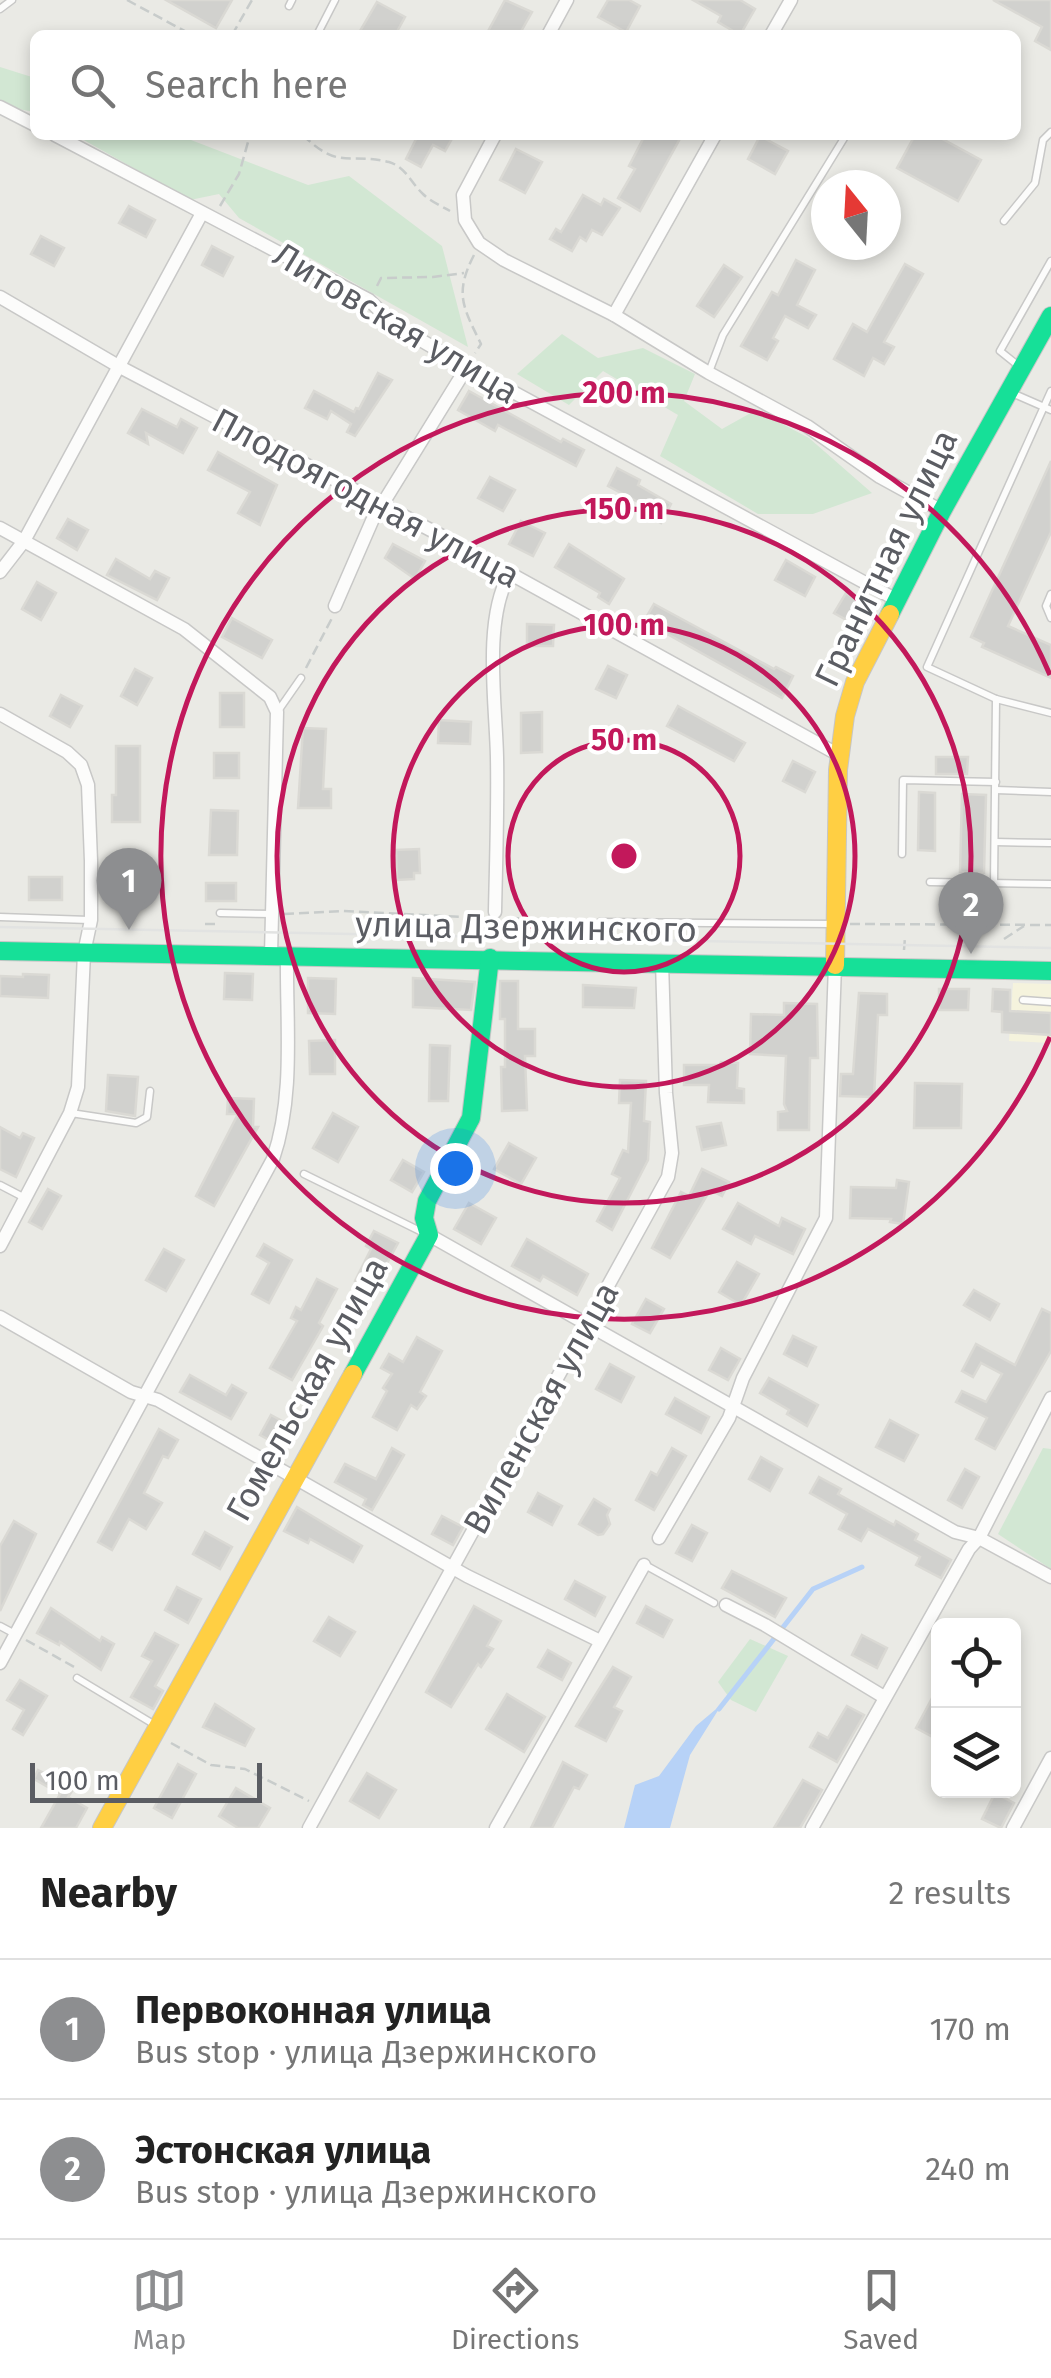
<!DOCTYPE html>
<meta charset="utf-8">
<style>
:root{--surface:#fff;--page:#f2f2f2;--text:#222;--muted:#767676;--line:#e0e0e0;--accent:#8d8e90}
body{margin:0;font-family:"Fira Sans",sans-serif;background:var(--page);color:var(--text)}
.controls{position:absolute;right:30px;bottom:30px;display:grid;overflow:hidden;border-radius:15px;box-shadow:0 5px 15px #0003}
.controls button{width:90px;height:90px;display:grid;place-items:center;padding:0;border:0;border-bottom:2px solid var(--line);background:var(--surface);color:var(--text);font:50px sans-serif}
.compass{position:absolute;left:811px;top:170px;width:90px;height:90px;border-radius:50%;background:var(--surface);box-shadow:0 5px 15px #0003;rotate:342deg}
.scale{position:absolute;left:30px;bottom:25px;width:232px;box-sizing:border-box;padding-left:10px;border:5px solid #5b5d63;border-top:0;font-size:28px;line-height:35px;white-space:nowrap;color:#5b5d63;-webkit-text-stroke:8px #fff;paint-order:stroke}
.you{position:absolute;left:455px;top:1168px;width:35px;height:35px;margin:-25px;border:8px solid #fff;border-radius:50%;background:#1a73e8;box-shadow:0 0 0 15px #1a73e833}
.badge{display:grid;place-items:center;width:65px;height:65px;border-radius:50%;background:var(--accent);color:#fff;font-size:32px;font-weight:700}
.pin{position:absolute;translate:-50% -82px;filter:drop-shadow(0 2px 5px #0008)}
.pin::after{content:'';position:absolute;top:52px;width:35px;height:30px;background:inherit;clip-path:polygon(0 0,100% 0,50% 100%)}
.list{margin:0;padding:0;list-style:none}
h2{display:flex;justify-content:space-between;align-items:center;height:130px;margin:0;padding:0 40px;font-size:42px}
h2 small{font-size:32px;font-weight:400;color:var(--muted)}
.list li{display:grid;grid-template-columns:65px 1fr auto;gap:30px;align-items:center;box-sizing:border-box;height:140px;padding:0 40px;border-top:2px solid var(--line)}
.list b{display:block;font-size:38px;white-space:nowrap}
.list p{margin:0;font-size:32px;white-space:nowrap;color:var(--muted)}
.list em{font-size:32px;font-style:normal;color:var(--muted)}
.icon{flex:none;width:55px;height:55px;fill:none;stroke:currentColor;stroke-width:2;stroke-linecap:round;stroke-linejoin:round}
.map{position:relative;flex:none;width:1051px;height:1828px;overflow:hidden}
.search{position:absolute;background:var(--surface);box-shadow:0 5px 15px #0003;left:30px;right:30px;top:30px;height:110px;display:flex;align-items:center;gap:25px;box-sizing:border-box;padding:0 35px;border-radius:15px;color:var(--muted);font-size:38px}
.sheet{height:410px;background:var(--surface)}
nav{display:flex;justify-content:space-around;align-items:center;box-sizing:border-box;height:140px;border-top:2px solid var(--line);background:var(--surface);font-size:28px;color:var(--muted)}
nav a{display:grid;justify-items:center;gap:5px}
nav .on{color:var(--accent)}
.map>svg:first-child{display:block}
</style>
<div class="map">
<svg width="1051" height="1828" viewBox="0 0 1051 1828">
<rect width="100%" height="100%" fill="#eaeae5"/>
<polygon fill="#f5f3dd" points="1013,983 1051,984 1051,1043 1009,1041"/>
<g fill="#d2e7d3">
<polygon points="0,67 35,78 35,112 0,106"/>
<polygon points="75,135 187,135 191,140 308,185 349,176 442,246 468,347 239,218 219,194 190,200"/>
<polygon points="562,334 598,358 643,348 695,374 684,401 722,429 756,410 809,438 872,493 813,514 758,514 660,456 678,415 603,371 569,405 517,374"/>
<polygon points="1043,1448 1051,1449 1051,1569 998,1534"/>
<polygon points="750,1639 788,1656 756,1712 731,1700 718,1682"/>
</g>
<polygon fill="#b7d2f7" points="722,1704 690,1755 670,1828 624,1828 635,1785 659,1776 696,1726"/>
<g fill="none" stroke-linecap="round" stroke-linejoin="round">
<polyline stroke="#b7d2f7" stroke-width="5" points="719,1709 813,1589 862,1567"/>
</g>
<g fill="#d1d1ce" stroke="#dad9d4" stroke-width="2.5">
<polygon points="166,0 232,0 216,28"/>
<polygon points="505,0 532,12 519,35 486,35"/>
<polygon points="608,0 629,0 640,6 626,32 598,17"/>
<polygon points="693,0 740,0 755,9 740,35 718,22 721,16"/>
<polygon points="993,0 1051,0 1051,50 1035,41 1042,27"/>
<polygon points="377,2 405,17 395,35 367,35 360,31"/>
<polygon points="414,135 454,135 445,151 433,145 421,167 406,159 417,137"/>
<polygon points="645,135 682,135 640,211 618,198 635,169 629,166"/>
<polygon points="915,135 935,135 981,160 958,201 897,168"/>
<polygon points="760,136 788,151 775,174 748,159"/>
<polygon points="516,149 542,162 525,193 500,180"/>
<polygon points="583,195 601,205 604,199 620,208 602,235 592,230 586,241 580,237 572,251 550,239 556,229 561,232"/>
<polygon points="129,206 155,220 146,237 119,223"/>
<polygon points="41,236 64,248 54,266 31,254"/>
<polygon points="212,246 233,257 223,276 202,265"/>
<polygon points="796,260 815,270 797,305 816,315 808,328 785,316 773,338 778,341 767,360 741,346 772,292 778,295"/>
<polygon points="905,264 923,274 884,342 894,347 884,364 873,358 864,376 834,359 853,324 867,332"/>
<polygon points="724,265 742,277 714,317 697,306"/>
<polygon points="378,373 392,380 355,436 347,432 351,424 331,411 327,419 305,408 314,391 354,412 356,408 359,409"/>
<polygon points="469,391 561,442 563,439 584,450 576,466 498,425 495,431 458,410"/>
<polygon points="142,409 177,427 181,419 197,428 183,453 146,433 148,444 128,433"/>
<polygon points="218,452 277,485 260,525 238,513 250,492 208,470"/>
<polygon points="1051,461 1051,532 1008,626 1051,645 1051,678 982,647 984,643 971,637"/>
<polygon points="617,468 640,480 638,485 671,504 661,523 647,515 651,509 608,486"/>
<polygon points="490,477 515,490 503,511 478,498"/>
<polygon points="68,519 88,530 77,550 57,538"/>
<polygon points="521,521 545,533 533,556 509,544"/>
<polygon points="393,544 425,561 415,579 385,558"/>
<polygon points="569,544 624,579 609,604 598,597 600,593 555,567"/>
<polygon points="116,559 150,579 155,571 169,578 157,600 107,575"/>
<polygon points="786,560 815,577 805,596 775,580"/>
<polygon points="37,582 56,593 41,620 22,609"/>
<polygon points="846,593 870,607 859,627 834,613"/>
<polygon points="654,604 774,669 776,667 793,676 782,698 644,621"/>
<polygon points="232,618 272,640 262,658 222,637"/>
<polygon points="527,624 554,625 553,646 527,646"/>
<polygon points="608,666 627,675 616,698 596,689"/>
<polygon points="135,669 152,678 137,705 121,696"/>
<rect x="220" y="693" width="24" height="34"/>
<polygon points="61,695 82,706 70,727 50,716"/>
<polygon points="678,706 745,743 734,761 667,726"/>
<polygon points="542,712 542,752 521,753 521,713"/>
<polygon points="439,720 471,722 470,744 438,743"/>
<polygon points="303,728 326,729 323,789 331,789 331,808 298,808"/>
<polygon points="116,746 140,746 140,822 112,822 112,795 116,795"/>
<rect x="214" y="753" width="25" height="25"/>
<polygon points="936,757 968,757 967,774 936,774"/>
<polygon points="793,761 815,772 805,792 783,781"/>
<polygon points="919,792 935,793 935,851 918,850"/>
<polygon points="962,794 986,795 984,873 960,872"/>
<polygon points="211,810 238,811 237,855 209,855"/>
<polygon points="419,849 420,873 414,873 414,879 397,880 396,850"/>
<rect x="29" y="877" width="33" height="23"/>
<rect x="206" y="883" width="30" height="18"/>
<polygon points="225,973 253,974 252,1000 224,999"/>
<polygon points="23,974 49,975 48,998 0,996 0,976 23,977"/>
<polygon points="308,978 336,979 335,1014 308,1013"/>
<polygon points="413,978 475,982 471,1010 413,1007"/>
<polygon points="500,981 518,981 518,1029 535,1029 535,1056 525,1056 527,1110 502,1111 501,1067 505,1067 505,1019 500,1019"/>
<polygon points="583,985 636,988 634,1008 583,1007"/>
<polygon points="939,989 969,989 968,1010 939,1010"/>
<polygon points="993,989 1010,990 1010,1011 1051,1013 1051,1035 1002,1032 1002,1012 992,1011"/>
<polygon points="859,993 887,994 887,1015 878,1015 874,1097 840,1096 841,1074 853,1074"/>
<polygon points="784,1003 817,1004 818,1058 810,1058 809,1130 778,1130 778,1112 787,1111 784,1104 786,1056 750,1054 751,1014 784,1015"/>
<polygon points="335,1040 335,1074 310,1074 309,1041"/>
<polygon points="430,1045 450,1046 448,1101 429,1101"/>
<polygon points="721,1062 738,1063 737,1088 744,1089 744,1103 708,1102 709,1085 684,1085 684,1065 720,1065"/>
<polygon points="108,1075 138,1077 135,1116 106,1111"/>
<polygon points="620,1080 646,1081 644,1121 650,1122 648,1160 612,1230 597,1221 620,1178 612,1174 623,1150 628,1152 631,1103 619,1103"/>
<polygon points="915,1083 962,1084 961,1128 914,1128"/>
<polygon points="228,1098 254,1099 253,1127 258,1127 214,1206 196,1196 238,1114 227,1114"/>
<polygon points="333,1113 358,1127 338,1162 313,1148"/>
<polygon points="721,1123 726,1145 702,1150 697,1127"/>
<polygon points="0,1127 20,1138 23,1133 34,1138 16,1177 0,1169"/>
<polygon points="509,1143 536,1158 521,1184 494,1169"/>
<polygon points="403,1160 424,1172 412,1192 391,1180"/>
<polygon points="702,1169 729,1182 722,1196 710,1190 670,1258 652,1248 681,1192 689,1196"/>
<polygon points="897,1180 909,1182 903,1224 890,1222 891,1219 850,1218 851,1187 896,1188"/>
<polygon points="48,1189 61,1196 42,1229 29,1222"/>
<polygon points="469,1203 496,1218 481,1244 454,1229"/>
<polygon points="738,1203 779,1226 782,1218 805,1229 793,1254 755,1236 751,1244 723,1229"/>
<polygon points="374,1231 398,1243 372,1291 355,1281 371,1249 366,1246"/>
<polygon points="527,1239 588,1274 577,1295 543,1276 540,1281 512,1266"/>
<polygon points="264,1244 292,1260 269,1303 252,1294 269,1263 257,1256"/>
<polygon points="164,1249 184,1260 166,1291 146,1280"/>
<polygon points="737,1262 759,1274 741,1305 719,1292"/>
<polygon points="317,1279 337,1289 319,1323 323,1326 292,1380 270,1368 297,1321 291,1318 296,1307 301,1310"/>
<polygon points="974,1290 999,1304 990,1320 964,1305"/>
<polygon points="646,1299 664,1309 650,1333 632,1324"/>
<polygon points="1042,1309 1051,1313 1051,1351 995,1449 976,1439 987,1418 956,1402 962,1391 986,1402 1002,1374 981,1363 973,1377 962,1371 976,1344 1015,1365"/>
<polygon points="793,1336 816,1347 807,1366 784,1354"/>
<polygon points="417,1337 442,1351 420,1392 426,1396 417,1409 411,1405 397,1430 373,1417 387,1391 383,1388 392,1374 381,1368 389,1354 403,1362"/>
<polygon points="721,1348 740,1359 728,1380 709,1370"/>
<polygon points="610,1364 634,1377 621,1402 596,1389"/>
<polygon points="190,1375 226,1395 232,1385 246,1393 231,1419 180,1392"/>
<polygon points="769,1378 818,1405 807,1426 787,1414 789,1410 760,1393"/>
<polygon points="675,1398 709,1417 701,1433 666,1414"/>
<polygon points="271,1415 297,1429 286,1449 260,1435"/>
<polygon points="890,1420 918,1435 904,1461 876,1447"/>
<polygon points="159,1429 178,1440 168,1458 163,1456 144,1493 162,1503 146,1529 129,1519 112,1550 98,1542"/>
<polygon points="392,1448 404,1455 372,1510 363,1505 366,1499 335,1482 345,1464 376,1479"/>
<polygon points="672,1448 686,1456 654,1510 636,1500 651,1472 657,1475"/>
<polygon points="761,1457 782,1469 770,1491 749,1479"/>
<polygon points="965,1469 979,1477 962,1508 948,1500"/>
<polygon points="819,1477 841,1489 838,1494 894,1525 896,1521 918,1534 915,1540 951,1560 941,1578 916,1565 920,1557 868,1529 861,1541 839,1529 847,1514 810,1493"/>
<polygon points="538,1493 562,1506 552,1525 528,1512"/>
<polygon points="594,1499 610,1509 607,1515 610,1524 603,1534 598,1535 579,1524"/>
<polygon points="297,1507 362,1546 353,1562 310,1539 308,1543 284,1531"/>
<polygon points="442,1516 463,1527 453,1545 432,1534"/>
<polygon points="14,1521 36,1534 0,1611 0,1546"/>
<polygon points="692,1525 707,1533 692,1561 676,1553"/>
<polygon points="205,1532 232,1547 220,1569 193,1554"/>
<polygon points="732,1571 786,1598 775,1617 722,1588"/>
<polygon points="575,1581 605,1597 595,1616 565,1599"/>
<polygon points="177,1587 201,1599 188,1623 165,1610"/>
<polygon points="474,1606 501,1621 487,1646 493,1649 481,1667 478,1664 451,1707 426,1692"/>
<polygon points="646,1606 672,1620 663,1637 637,1623"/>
<polygon points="51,1608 100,1641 102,1637 114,1644 101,1670 60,1642 59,1645 37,1633"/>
<polygon points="329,1617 355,1632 340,1656 314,1641"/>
<polygon points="155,1633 178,1645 155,1686 163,1691 153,1709 131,1697 152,1661 142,1656"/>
<polygon points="862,1635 887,1648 877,1668 852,1655"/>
<polygon points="548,1650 571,1663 562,1680 538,1667"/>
<polygon points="613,1667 631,1677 614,1707 622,1711 606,1741 576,1726"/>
<polygon points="20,1680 47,1696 23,1735 13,1729 24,1710 7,1700"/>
<polygon points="938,1687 938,1723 931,1736 916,1728"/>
<polygon points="507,1694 545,1717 524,1752 486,1729"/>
<polygon points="215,1704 254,1729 245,1746 203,1727"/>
<polygon points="847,1706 864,1715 837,1762 810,1747 818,1733 828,1738"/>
<polygon points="563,1762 587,1775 579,1789 574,1787 552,1828 531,1828"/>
<polygon points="178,1764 196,1774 172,1818 154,1808"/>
<polygon points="38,1770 74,1788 68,1797 87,1808 76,1828 41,1828 60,1794 34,1779"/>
<polygon points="367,1773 396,1790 379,1818 350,1801"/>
<polygon points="803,1780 822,1790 800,1828 774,1828"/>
<polygon points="236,1788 270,1808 258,1828 238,1828 219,1816"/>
<polygon points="995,1793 1014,1803 1001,1828 982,1819"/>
</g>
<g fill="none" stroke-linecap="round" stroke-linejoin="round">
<defs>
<g id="lane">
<polyline points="289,6 292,0"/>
<polyline points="0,9 12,0"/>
<polyline points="317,35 335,0"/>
<polyline points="1004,221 1035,183 1043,140 1051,132"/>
<polyline points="1020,367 1000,351 1051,261"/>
<polyline points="709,372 723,335 846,135"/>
<polyline points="1051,391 927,667 996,699 1051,713"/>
<polyline points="1012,393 1051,410"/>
<polyline points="1051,594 1046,606 1051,618"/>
<polyline points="278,711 301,678"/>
<polyline points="996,790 1051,792"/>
<polyline points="995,842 1050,843"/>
<polyline points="902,854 903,780 996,782"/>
<polyline points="930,882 1051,884"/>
<polyline points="994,883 996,699"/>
<polyline points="220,913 273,914"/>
<polyline points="0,917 89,920"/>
<polyline points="600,922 834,924"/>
<polyline points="1023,1000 1051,1002"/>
<polyline points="71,1113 136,1123 147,1117 150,1091"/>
<polyline points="304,1174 424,1233"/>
<polyline points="0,1185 25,1198"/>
<polyline points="645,1565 714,1603"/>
<polyline points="0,1626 15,1634"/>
<polyline points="77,1678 155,1725"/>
</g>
<g id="street">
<polyline points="548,35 567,0"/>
<polyline points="771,35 791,0"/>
<polyline points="0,107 35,125"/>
<polyline points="55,135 369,300 393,324 467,367 895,599"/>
<polyline points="495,135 463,195 465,220 479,243 504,260 614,315 709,373 807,426 880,477 942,511"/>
<polyline points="0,297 120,367 442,536 839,755"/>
<polyline points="614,315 715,135"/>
<polyline points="0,528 184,629 270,697 277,712 271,955"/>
<polyline points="0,572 24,541 202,213"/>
<polyline points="335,606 372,521 467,367"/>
<polyline points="0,714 67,752 81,765 88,785 91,861 91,920 84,953 78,1087 70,1113 0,1246"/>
<path d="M495,912c1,-51 3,-103 2,-155 -1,-52 -14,-136 12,-182"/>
<polyline points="429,1235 955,1532 979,1538 1051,1577"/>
<polyline points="0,1317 131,1392 158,1400 467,1576 600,1641"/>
<polyline points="659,1538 729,1418 743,1378 826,1218 835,965"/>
<polyline points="726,1605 765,1625 884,1697"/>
<path d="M0,1663l273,-504c22,-64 13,-137 14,-204"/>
<polyline points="309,1828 668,1177 672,1153 666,1093 662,962"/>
<polyline points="496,1828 644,1565"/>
<polyline points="812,1828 969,1549 979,1538 1051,1398"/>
<polyline points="1013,1828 1051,1758"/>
</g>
<g id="fast">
<polyline points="890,614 942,511 1051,316"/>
<polyline points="0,951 1051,971"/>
<polyline points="353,1374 429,1235 424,1218 427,1201 471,1118 490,958"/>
</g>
<g id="slow">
<polyline points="835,965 838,770 845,716 855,682 890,614"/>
<polyline points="102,1828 353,1374"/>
</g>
</defs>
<use href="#lane" stroke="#c8c8c7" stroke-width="9"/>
<use href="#street" stroke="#c8c8c7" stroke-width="15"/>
<use href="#fast" stroke="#c6c6c6" stroke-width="20"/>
<use href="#slow" stroke="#c6c6c6" stroke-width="20"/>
<g stroke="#c8cccb" stroke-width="2.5" stroke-dasharray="10 5" stroke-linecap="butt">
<polyline points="127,0 192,35"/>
<polyline points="232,35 252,0"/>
<path d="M303,135c36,36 46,17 86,27 17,5 22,21 34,32 7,7 18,12 27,17"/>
<polyline points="220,206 239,174 250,135"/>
<path d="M474,255c-20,39 -11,52 7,89l-6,9"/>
<polyline points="377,286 381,278 433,277 464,273"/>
<polyline points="306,668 332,618"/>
<polyline points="284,914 343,911 481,918"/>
<polyline points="509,918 591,921"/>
<polyline points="205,924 215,924"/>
<polyline points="850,924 1051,925"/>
<polyline points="1004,939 1024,926"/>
<polyline points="492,942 493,925"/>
<polyline points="904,950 905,937"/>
<polyline points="26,1640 76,1668"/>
<polyline points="171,1743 211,1765 245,1769 309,1801"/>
</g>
<use href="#lane" stroke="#fcfcfb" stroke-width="6"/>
<use href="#street" stroke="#fcfcfb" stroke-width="12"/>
<use href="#fast" stroke="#16e098" stroke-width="18"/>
<use href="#slow" stroke="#ffcf43" stroke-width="18"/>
<polyline stroke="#e2e3e2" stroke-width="2.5" points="0,927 1051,948"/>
</g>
<g fill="none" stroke="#c2185b" stroke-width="5">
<circle cx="624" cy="856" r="116"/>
<circle cx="624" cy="856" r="231"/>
<circle cx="624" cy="856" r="347"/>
<path d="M1050 1037A463 463 0 1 1 1050 675"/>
</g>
<g text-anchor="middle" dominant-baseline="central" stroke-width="8" stroke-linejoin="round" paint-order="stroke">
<g font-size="35" fill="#5b5d63" stroke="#fff">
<text transform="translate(396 323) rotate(31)">Литовская улица</text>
<text transform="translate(366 498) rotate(28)">Плодоягодная улица</text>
<text transform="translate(886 558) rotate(-64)">Гранитная улица</text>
<text transform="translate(526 927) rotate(1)">улица Дзержинского</text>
<text transform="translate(307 1389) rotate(-61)">Гомельская улица</text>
<text transform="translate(541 1408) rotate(-61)">Виленская улица</text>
</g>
</g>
<circle cx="624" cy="856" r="15" fill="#c2185b" stroke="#fff" stroke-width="5"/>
<g font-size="30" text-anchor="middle" font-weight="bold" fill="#c2185b" stroke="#fff" stroke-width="8" stroke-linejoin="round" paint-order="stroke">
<text x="624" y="403">200 m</text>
<text x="624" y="519">150 m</text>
<text x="624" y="635">100 m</text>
<text x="624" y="750">50 m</text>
</g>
</svg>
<div class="controls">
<button><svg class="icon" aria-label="locate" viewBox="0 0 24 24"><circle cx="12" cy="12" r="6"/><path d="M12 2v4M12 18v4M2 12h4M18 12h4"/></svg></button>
<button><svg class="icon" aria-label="layers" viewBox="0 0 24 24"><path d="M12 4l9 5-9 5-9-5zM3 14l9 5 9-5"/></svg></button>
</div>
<svg class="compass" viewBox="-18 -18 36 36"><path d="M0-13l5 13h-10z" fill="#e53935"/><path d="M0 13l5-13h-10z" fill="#767676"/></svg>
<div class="scale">100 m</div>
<div class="you"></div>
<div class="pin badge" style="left:129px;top:930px">1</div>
<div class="pin badge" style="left:971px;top:954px">2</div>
<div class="search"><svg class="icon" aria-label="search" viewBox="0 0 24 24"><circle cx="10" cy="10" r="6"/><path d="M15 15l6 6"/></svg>Search here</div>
</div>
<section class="sheet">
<h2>Nearby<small>2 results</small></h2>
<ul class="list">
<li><span class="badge">1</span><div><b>Первоконная улица</b><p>Bus stop · улица Дзержинского</p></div><em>170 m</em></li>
<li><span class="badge">2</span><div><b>Эстонская улица</b><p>Bus stop · улица Дзержинского</p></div><em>240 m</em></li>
</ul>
</section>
<nav>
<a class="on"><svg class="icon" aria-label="map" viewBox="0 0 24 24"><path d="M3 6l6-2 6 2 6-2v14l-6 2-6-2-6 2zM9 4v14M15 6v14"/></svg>Map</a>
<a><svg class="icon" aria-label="directions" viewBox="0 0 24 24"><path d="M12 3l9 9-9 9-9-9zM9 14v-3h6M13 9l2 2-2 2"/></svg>Directions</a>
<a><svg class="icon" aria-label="saved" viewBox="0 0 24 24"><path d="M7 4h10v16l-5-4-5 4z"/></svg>Saved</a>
</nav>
